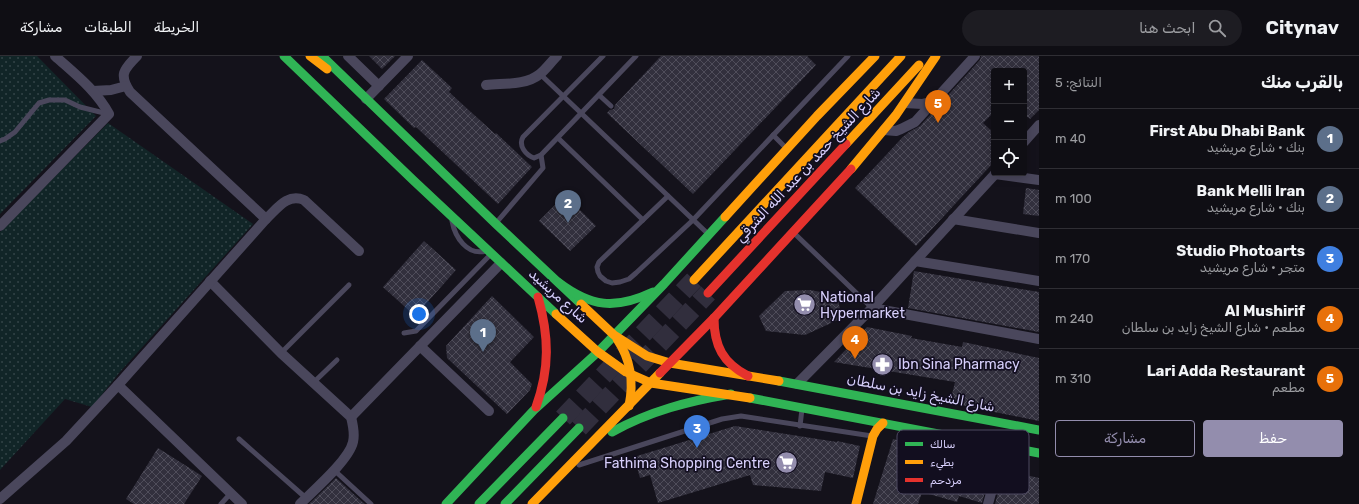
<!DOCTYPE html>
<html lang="ar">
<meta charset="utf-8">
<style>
:root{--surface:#0f0e14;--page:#1d1c22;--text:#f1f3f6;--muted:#9b9ca0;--line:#2f2e34;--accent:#938dad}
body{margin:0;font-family:Rubik,Cairo,sans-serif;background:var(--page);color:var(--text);direction:rtl}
.controls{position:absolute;right:12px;top:12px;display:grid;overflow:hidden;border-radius:4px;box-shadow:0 2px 10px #0003}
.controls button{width:36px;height:36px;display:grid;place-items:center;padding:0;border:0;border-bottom:1px solid var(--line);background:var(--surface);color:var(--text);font:20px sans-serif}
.you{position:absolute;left:419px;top:258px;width:14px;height:14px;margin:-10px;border:3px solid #fff;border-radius:50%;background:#1a73e8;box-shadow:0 0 0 6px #1a73e833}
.badge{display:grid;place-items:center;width:26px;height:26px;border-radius:50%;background:var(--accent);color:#fff;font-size:13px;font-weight:700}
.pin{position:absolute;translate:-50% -33px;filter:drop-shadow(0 1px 2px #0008)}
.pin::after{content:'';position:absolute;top:21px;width:14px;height:12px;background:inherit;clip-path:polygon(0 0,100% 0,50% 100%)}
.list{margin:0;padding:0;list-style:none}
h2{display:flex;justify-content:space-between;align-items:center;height:52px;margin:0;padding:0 16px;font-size:17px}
h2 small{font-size:13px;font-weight:400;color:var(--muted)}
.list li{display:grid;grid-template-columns:26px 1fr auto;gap:12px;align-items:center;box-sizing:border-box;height:60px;padding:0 16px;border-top:1px solid var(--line)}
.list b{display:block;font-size:15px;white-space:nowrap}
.list p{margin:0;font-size:13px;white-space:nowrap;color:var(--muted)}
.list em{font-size:13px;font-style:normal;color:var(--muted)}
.actions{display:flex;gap:8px;padding:12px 16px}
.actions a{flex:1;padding:9px 0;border:1px solid var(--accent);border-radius:4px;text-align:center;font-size:14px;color:var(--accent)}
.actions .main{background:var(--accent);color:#fff}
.icon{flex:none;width:22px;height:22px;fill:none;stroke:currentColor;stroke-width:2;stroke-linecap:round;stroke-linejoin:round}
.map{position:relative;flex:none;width:1039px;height:448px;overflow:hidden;direction:ltr}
header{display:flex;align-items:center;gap:24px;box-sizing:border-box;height:56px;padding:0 20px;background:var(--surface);border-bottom:1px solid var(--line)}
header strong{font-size:19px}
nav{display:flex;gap:22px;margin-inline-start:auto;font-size:14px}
.search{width:280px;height:36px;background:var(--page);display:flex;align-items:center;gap:10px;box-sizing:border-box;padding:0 14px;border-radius:22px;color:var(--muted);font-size:15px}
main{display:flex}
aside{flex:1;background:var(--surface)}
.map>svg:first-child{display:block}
</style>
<header>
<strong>Citynav</strong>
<div class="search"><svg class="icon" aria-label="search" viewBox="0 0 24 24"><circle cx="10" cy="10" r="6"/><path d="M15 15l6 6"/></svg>ابحث هنا</div>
<nav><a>الخريطة</a><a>الطبقات</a><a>مشاركة</a></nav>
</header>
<main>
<aside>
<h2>بالقرب منك<small>النتائج: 5</small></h2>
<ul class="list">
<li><span class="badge" style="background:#5c6f8a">1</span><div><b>First Abu Dhabi Bank</b><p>بنك · شارع مريشيد</p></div><em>40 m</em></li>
<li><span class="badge" style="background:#5c6f8a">2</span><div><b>Bank Melli Iran</b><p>بنك · شارع مريشيد</p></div><em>100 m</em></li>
<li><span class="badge" style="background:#3f7fe0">3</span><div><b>Studio Photoarts</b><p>متجر · شارع مريشيد</p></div><em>170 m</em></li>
<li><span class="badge" style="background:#e8710a">4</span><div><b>Al Mushirif</b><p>مطعم · شارع الشيخ زايد بن سلطان</p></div><em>240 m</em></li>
<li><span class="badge" style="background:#e8710a">5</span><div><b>Lari Adda Restaurant</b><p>مطعم</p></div><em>310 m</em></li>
</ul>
<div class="actions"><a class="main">حفظ</a><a>مشاركة</a></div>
</aside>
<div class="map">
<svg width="1039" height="448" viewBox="0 0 1039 448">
<defs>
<pattern id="grass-dots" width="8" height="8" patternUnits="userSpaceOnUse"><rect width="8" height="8" fill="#112527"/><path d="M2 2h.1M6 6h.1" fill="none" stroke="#334447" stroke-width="1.8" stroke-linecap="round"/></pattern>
<pattern id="building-cross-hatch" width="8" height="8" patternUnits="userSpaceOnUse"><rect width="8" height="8" fill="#32303d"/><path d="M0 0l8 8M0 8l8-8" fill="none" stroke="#4f4d5a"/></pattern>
</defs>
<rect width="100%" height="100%" fill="#14121b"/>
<g fill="url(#grass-dots)">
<polygon points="0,0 37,0 96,60 0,158"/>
<polygon points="108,67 253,168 119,317 92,351 65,343 0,414 0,176"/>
</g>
<g fill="url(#building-cross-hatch)">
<polygon points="369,0 395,0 382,13"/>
<polygon points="661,0 807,0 816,9 693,138 607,57 610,54 614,53 615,49"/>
<polygon points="981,0 1039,0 1039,54 1030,63 1024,58 1024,15 994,15 994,56 983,67 994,77 994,106 916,190 855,132 903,81 909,76 920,70 980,4"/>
<polygon points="422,4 452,32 449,36 495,78 496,77 532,111 498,148 416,71 414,72 384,43"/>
<polygon points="1026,132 1039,134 1039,160 1023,158"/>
<polygon points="565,139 596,170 570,195 539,165"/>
<polygon points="424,185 456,214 415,260 383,231"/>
<polygon points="914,215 1039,236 1039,276 908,252"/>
<polygon points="810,234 837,239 842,262 805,279 766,275 759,260 785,235"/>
<polygon points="492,240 534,281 510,306 532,328 530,334 507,358 447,302 446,290"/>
<polygon points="867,271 912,280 911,282 962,291 963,286 1039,302 1039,365 950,347 955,326 834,306"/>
<polygon points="735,370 837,386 837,385 860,390 853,422 825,416 821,435 753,429 750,419 658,447 650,419 640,422 634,401"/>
<polygon points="893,383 991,412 982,447 959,440 957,446 922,436 918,448 873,448"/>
<polygon points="158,392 202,420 184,448 134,448 126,443"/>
<polygon points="1004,414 1039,422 1039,448 995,448"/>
<polygon points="336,422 359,443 365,448 309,448"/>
</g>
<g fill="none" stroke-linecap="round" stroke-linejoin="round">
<g stroke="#312e3d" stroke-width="19" stroke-dasharray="19 10" stroke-linecap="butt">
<polyline points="563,362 694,224"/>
<polyline points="579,372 708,237"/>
</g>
<g stroke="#4a475c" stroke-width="5">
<path d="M603,0l-80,81c-5,9 3,18 11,21l7,-3 95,-99"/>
<polyline points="540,18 706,176"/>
<polyline points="599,39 611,50"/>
<polyline points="773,79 784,90"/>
<polyline points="558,82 643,164"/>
<polyline points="0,85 5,83 15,76 39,47 49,44 65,44 80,51 108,58"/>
<polyline points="668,140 599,206 597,211 598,216 600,220 606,225 612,227 620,226 629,223 636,217 693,164 848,0"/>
<path d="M452,165c3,16 15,35 34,30"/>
<polyline points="496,167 543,112 541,99"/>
<polyline points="795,178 872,252"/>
<polyline points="404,277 416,275 491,198"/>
<polyline points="281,297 349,229"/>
<polyline points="313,327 337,304"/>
<polyline points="800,370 802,353"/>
<polyline points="239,383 306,442"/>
<polyline points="579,409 722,363 741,360 872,380"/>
<polyline points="334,414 371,448"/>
<polyline points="221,448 231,437"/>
</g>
<g stroke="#4a475c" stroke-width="10">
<path d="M137,0c-14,14 -18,19 -7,36l136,127"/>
<polyline points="348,0 379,30"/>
<path d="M486,29c17,-2 39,1 54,-11 6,-5 11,-12 17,-18"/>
<polyline points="93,35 111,34 126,30"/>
<polyline points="366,43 408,0"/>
<polyline points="905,47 922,48 934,45"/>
<polyline points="884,74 896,75 901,73 915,66 975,0"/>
<polyline points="1024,86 1039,69"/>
<polyline points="995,118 1039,124"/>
<polyline points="953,163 1039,177"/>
<path d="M0,170l109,-112c-13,-24 -34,-40 -54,-58"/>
<polyline points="915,205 1039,225"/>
<path d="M210,225l71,72 70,64c2,8 4,17 2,25 -4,18 -39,48 -53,62"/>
<polyline points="872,252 1039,283"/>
<polyline points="420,290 489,355"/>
<polyline points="797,328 872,252 996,117"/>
<polyline points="118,329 242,448"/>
<polyline points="351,361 501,207"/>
<path d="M0,443l66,-58 52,-56 148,-166c11,-10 21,-26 38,-19l55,51"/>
<polyline points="988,448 1004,390"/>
</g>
<g stroke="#30b455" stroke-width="9">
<polyline points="284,0 413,124 556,258"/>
<polyline points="322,0 496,168 581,248"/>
<path d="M558,226c33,25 57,28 95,10"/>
<polyline points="779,325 1039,374"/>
<polyline points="750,342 1039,397"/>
<path d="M612,376c38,-21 77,-31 119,-38"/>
<polyline points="446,448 534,354 598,296 664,228 725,161"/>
<polyline points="479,448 563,362"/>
<polyline points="505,448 579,372"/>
</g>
<g stroke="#ff9f0a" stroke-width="9">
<polyline points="310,0 327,13"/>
<polyline points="846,88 919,9"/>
<polyline points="851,113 896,59 936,0"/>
<polyline points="725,161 817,60 875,0"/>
<polyline points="694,224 901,0"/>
<polyline points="581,248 614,279 647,300 670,307 779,325"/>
<polyline points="556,258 598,296 626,316 651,327 750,342"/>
<path d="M617,283c14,21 17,42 12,67"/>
<polyline points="532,448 660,317"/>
<polyline points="856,448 873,380 877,373 883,367"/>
</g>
<g stroke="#e5322d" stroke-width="9">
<polyline points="708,237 846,88"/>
<path d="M714,262c0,28 9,45 34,58"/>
<polyline points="660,317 714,262 851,113"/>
<path d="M536,351c14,-39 13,-71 2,-110"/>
</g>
</g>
<defs>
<symbol id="supermarket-disc" viewBox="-11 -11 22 22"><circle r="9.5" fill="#938dad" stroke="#120e1f"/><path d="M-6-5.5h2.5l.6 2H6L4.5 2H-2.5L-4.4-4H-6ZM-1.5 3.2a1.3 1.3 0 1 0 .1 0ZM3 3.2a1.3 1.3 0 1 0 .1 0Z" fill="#fff"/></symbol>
<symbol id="pharmacy-disc" viewBox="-11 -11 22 22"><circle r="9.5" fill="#938dad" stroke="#120e1f"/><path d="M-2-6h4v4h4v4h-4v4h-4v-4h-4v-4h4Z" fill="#fff"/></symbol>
</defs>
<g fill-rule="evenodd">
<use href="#supermarket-disc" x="792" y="236" width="25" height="25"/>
<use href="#pharmacy-disc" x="870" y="296" width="25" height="25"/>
<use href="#supermarket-disc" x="774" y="394" width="25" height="25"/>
</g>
<g text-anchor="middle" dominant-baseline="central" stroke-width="3.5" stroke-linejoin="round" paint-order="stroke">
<g font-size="14" fill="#d7cffc" stroke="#120e1f">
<text transform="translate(808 109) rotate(-47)">شارع الشيخ حمد بن عبد الله الشرقي</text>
<text transform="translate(558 240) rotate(42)">شارع مريشيد</text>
<text transform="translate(921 337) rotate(11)">شارع الشيخ زايد بن سلطان</text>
</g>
<g font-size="14" fill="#d7cffc" stroke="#120e1f" text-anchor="start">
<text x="820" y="241">National<tspan x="820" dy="16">Hypermarket</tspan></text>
<text x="898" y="308">Ibn Sina Pharmacy</text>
<text x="770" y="407" text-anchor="end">Fathima Shopping Centre</text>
</g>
</g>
<rect x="897" y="374" width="132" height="64" rx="6" fill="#120e1f" stroke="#4d4861" stroke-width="1"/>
<rect x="905" y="386" width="18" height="4" fill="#30b455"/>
<rect x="905" y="404" width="18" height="4" fill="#ff9f0a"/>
<rect x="905" y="422" width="18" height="4" fill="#e5322d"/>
<g font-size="11" fill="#d7cffc">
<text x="930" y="392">سالك</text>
<text x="930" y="410">بطيء</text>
<text x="930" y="428">مزدحم</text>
</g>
</svg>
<div class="controls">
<button>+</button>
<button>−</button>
<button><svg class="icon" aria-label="locate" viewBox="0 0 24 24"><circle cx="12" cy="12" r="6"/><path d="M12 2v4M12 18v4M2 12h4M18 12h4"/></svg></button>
</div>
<div class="you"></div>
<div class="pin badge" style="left:483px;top:296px;background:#5c6f8a">1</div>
<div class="pin badge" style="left:568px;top:167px;background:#5c6f8a">2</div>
<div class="pin badge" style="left:697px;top:392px;background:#3f7fe0">3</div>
<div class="pin badge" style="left:855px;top:303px;background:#e8710a">4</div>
<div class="pin badge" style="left:938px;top:67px;background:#e8710a">5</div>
</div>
</main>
